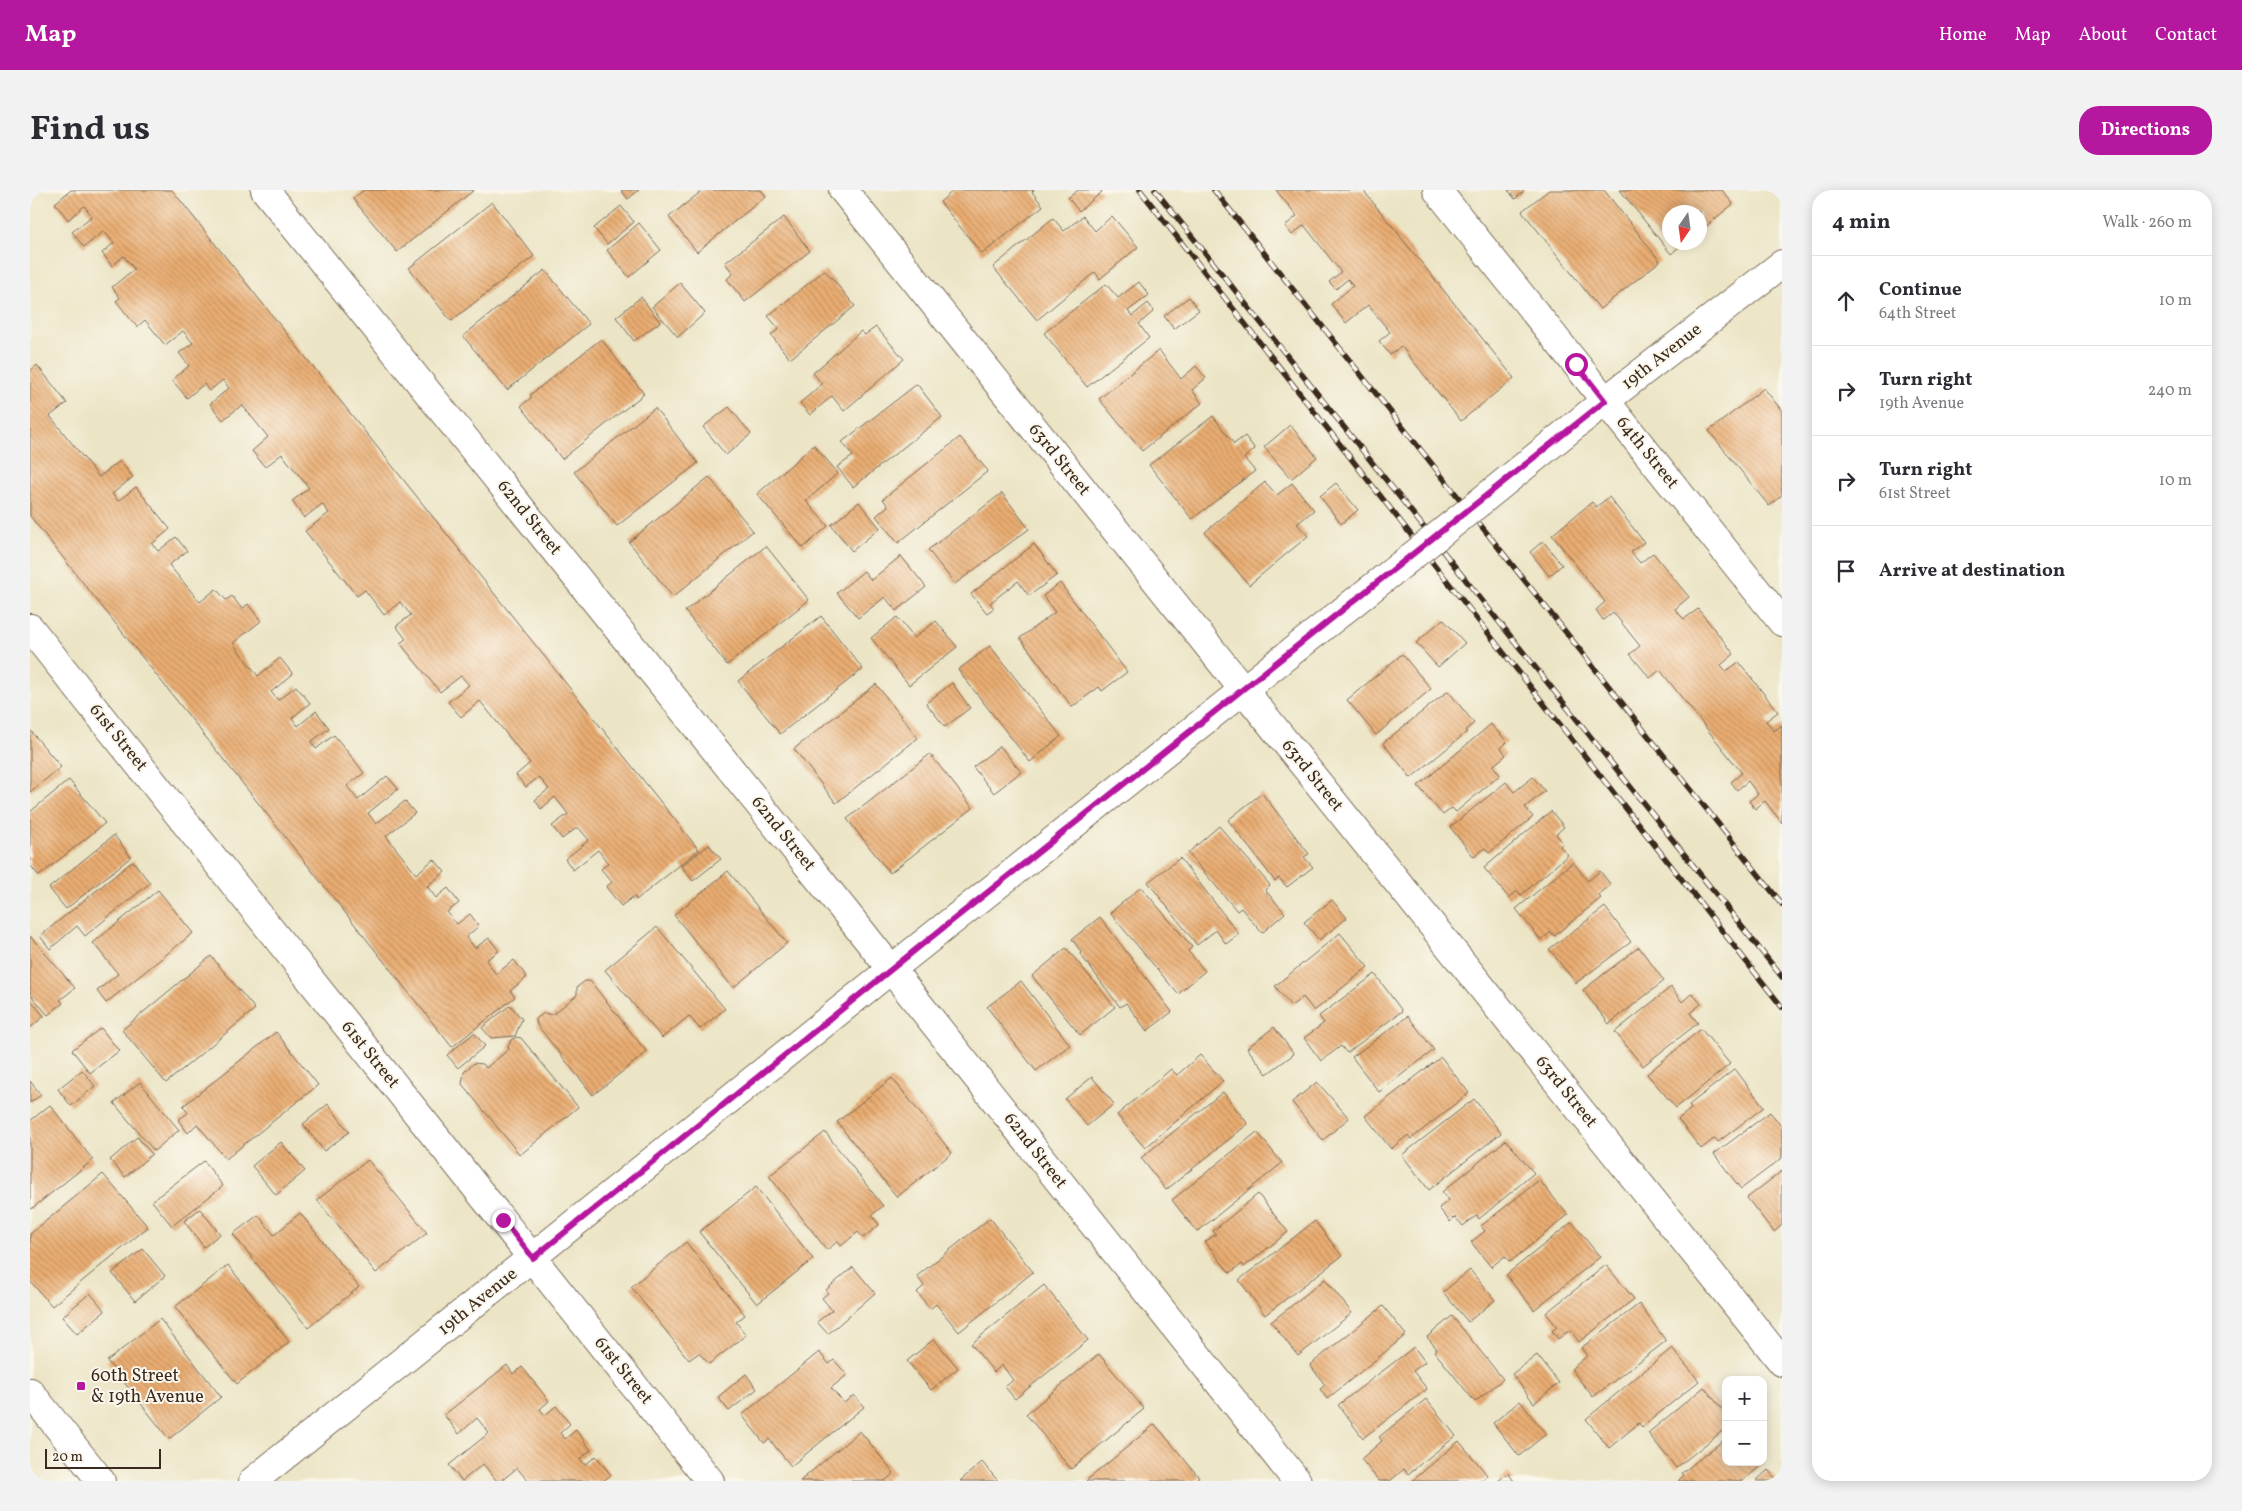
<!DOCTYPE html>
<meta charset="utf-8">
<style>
:root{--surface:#fff;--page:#f2f2f3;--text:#2b2b33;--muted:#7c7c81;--line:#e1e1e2;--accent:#b5179e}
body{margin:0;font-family:Vollkorn,serif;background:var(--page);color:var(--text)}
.controls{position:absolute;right:15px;bottom:15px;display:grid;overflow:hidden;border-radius:10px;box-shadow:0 2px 12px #0003}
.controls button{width:45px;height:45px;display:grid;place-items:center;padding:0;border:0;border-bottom:1px solid var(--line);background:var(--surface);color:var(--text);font:25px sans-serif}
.compass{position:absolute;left:1632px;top:15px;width:45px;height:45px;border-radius:50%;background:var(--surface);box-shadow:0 2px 12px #0003;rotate:193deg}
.scale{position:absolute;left:15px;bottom:12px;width:116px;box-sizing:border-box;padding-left:5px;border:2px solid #3b2a1e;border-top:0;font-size:14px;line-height:18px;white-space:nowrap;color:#3b2a1e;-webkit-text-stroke:4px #fbf7ec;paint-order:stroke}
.stop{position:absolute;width:15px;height:15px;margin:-11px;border:4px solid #b5179e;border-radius:50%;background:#fff}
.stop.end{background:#b5179e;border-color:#fff;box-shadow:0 1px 5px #0008}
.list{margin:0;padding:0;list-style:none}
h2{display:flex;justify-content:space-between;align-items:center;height:65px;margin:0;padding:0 20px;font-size:21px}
h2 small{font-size:16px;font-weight:400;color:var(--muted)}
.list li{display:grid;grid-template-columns:32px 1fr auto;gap:15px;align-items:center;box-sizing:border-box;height:90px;padding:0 20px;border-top:1px solid var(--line)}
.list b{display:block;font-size:19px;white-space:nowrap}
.list p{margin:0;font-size:16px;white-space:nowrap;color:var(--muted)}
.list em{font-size:16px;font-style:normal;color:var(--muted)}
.icon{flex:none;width:28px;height:28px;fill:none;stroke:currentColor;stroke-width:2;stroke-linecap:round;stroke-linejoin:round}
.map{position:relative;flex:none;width:1752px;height:1291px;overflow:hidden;border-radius:20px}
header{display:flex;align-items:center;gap:30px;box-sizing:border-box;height:70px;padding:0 25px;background:var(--accent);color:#fff}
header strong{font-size:24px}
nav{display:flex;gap:28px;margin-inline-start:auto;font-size:18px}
.intro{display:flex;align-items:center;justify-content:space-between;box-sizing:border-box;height:120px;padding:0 30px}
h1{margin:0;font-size:35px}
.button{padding:12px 22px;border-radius:20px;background:var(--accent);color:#fff;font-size:18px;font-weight:700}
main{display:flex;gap:30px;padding:0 30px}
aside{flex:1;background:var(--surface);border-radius:20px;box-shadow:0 2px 12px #0003}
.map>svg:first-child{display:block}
</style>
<header>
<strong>Map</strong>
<nav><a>Home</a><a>Map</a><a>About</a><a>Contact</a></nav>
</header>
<div class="intro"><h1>Find us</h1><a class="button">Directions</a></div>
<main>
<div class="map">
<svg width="1752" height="1291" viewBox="0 0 1752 1291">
<defs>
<pattern id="building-back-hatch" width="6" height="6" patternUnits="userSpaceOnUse" patternTransform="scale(1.25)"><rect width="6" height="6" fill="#eaad72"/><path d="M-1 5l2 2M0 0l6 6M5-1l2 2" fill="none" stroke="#bf8d5d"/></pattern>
</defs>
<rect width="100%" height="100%" fill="#fbf7ec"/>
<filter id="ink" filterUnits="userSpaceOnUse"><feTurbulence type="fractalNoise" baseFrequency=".02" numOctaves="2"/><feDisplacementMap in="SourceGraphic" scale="10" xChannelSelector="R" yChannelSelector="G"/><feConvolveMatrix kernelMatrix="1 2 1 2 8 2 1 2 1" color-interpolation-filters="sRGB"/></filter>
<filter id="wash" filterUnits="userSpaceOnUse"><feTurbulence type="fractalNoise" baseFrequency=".0096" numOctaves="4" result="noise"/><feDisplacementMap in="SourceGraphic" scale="20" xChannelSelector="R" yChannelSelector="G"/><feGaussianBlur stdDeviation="1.12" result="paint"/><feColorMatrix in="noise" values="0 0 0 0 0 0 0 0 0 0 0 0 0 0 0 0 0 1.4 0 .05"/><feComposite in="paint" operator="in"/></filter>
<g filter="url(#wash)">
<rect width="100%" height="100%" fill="#ebe4c5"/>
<g id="blocks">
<g fill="url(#building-back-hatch)">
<polygon points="41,0 142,0 669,660 606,710 604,706 591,716 576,697 582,692 571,679 578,673 568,660 543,680 535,669 559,650 548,637 532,649 522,636 538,624 525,607 511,619 505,610 519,599 509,587 496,597 486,585 500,573 450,511 431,527 418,512 439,495 431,486 410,502 370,453 376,449 366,436 381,425 370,412 354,425 335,400 327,406 275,341 299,323 292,314 274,328 262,311 279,298 252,264 235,277 222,261 238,247 212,215 193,230 180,214 199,198 193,190 179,201 174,194 157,208 142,190 159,176 149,163 163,153 153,141 135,155 115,130 107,137 86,111 90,108 82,97 104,79 94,66 82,76 72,63 84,53 74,41 54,57 42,42 62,26 54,16 38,30 25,13"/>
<polygon points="334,0 444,0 367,62 323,9"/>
<polygon points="591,0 609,0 598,9"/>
<polygon points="673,0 731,0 736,6 667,62 639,27"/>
<polygon points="924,0 1004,0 1002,2 1013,16 952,64 910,12"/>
<polygon points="1048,0 1070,0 1072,2 1049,21 1038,8"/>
<polygon points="1246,0 1333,0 1484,188 1431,231 1371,156 1360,165 1349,151 1360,142 1338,115 1316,133 1301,114 1323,96 1318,89 1306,99 1299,92 1311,82 1274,35 1262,45 1255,36 1267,26"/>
<polygon points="1478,0 1495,0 1485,9"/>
<polygon points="1519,0 1574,0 1630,71 1570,119 1492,21"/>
<polygon points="1590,0 1692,0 1703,14 1670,41 1670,22 1640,22 1640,52 1655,52 1641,64"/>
<polygon points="462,12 504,66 421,131 379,78"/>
<polygon points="591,16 604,32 577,54 564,38"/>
<polygon points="1053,26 1065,41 1082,26 1108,57 1070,89 1065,82 1007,130 963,77 1023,28 1034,41"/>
<polygon points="754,27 780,61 715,112 697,89 703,83 695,73"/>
<polygon points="609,33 631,60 599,87 577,60"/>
<polygon points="515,80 559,134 477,200 433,146"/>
<polygon points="795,80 825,116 760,169 741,145 749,139 738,126"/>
<polygon points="1109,92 1119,105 1098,121 1102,126 1118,113 1124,121 1109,134 1119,148 1057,197 1014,143 1076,94 1088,108"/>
<polygon points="650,93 675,123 648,147 622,117"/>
<polygon points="611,107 630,132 604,151 586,127"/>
<polygon points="1159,107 1169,120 1144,139 1134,126"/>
<polygon points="846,137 874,169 814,221 802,206 780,225 770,213 792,194 783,183 831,141 835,145"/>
<polygon points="571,149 614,204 532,269 491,216 502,207 500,205"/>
<polygon points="1129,160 1151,189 1166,176 1176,188 1162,200 1172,213 1112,261 1069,209"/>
<polygon points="7,175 37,213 20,226 69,287 90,271 103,287 82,304 88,311 106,297 140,339 122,354 128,361 146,347 157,361 139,375 170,412 186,399 196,410 202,406 212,419 218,414 231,431 203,453 228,486 250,468 263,484 241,502 248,510 266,496 280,513 262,528 268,536 286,521 299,538 281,552 286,559 304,545 325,571 334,583 317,596 328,610 357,586 368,599 338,623 346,634 375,611 385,623 356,646 386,684 404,669 415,682 397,696 406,708 418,698 429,713 417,722 427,734 440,724 449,736 436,747 445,758 459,748 469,761 456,770 466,784 484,770 497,787 480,801 485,807 422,857 0,326 0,181"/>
<polygon points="887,194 912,227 823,297 807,277 823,266 812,252"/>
<polygon points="1734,198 1752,221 1752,305 1739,316 1679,241"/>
<polygon points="699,217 721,244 696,265 673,237"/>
<polygon points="625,218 668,273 587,336 544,282"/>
<polygon points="1183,226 1204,254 1215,246 1225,259 1214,268 1225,281 1162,329 1119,275"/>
<polygon points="1260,235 1287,267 1261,289 1234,257"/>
<polygon points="930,247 958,281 868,353 846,326 858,316 853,309"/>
<polygon points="784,255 808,283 776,311 798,336 773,358 727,304"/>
<polygon points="679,287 723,341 643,407 599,352"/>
<polygon points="1235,292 1247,305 1262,293 1284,320 1267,334 1278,346 1219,395 1175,342"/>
<polygon points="1306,293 1328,320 1311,334 1290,306"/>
<polygon points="972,303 999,339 925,394 898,360"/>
<polygon points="1579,307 1614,352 1601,362 1610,373 1623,363 1659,407 1645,419 1649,424 1654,429 1668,419 1704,464 1691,475 1696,481 1709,472 1748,522 1736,531 1744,541 1752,535 1752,633 1735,611 1725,619 1719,611 1728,604 1718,591 1707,600 1701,592 1712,583 1630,480 1620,488 1600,464 1610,456 1583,422 1573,430 1566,420 1575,412 1522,345 1562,312 1566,317"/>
<polygon points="829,312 850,338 822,361 801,335"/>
<polygon points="1513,351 1532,375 1519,386 1500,362"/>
<polygon points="1004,354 1027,385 999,406 988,391 960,413 964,418 957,423 941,404"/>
<polygon points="736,356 779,410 697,475 655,421"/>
<polygon points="871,366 896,397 866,421 855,407 828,428 807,403 834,381 841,390"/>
<polygon points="1030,393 1097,482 1072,501 1069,497 1042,517 990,448 1025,422 1013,406"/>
<polygon points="791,426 833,479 750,544 708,491"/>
<polygon points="867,427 884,448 906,431 927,457 879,495 841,448"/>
<polygon points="1413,429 1435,453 1408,477 1386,453"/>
<polygon points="960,456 1031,546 1000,572 928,480"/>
<polygon points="1372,464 1401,499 1346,545 1317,510"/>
<polygon points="922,493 940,518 915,537 896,513"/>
<polygon points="846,494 888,548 806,613 764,559"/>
<polygon points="1418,501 1444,533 1435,541 1437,542 1381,588 1353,553"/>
<polygon points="1461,534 1477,552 1471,558 1476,565 1463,576 1470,585 1426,622 1422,618 1413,625 1388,596"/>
<polygon points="0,540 31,577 0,602"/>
<polygon points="970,556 991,582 964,603 943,577"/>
<polygon points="900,564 943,618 860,683 817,629"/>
<polygon points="1503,587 1515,601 1495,617 1503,627 1459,663 1455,658 1444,667 1420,637 1476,592 1484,602"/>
<polygon points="39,590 75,633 9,686 0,675 0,622"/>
<polygon points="1232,603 1279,664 1274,667 1283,677 1257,697 1249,688 1245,691 1198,630"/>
<polygon points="1521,621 1534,637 1526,644 1533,653 1530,656 1538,665 1491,705 1487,701 1479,708 1454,678"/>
<polygon points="1189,636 1240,695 1235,700 1255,723 1232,743 1211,718 1207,721 1158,663"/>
<polygon points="84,645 101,667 36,719 19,698"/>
<polygon points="679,655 691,669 663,691 651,676"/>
<polygon points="1150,668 1209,744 1196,754 1186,740 1167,755 1118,692"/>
<polygon points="103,671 120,693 55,746 47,736 20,759 10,746"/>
<polygon points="1543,672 1558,691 1570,681 1581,695 1568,705 1571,708 1524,746 1521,742 1511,750 1486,719"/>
<polygon points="698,681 757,753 703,798 644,725"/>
<polygon points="1111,697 1162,757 1158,761 1175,781 1148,804 1080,723"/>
<polygon points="128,700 163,743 76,813 67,801 88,784 63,753"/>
<polygon points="1302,710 1317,728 1289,750 1274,732"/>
<polygon points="1575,717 1601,752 1546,793 1519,759"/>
<polygon points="1070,727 1142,822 1117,841 1096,813 1090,817 1050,764 1051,762 1042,749"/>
<polygon points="627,737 695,819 670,839 659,826 632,848 575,780"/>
<polygon points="1310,743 1338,777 1284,821 1273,807 1261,816 1245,796"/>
<polygon points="0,746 45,798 30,810 33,813 18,825 0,804"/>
<polygon points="1609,757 1634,791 1579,834 1553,800"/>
<polygon points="1036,758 1085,817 1050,845 1002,786"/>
<polygon points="181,766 225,819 136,893 92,840"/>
<polygon points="1345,784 1372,821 1317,863 1311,856 1291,871 1274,848 1294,833 1289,826"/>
<polygon points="555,791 560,791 617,862 563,905 507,835 506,829 514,823 522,825 547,805 547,797"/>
<polygon points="991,791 1040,855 1006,881 957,817"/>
<polygon points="1641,797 1652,812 1662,803 1671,814 1660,823 1668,833 1613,876 1585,842"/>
<polygon points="0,809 14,826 0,838"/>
<polygon points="480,815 492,829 485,846 461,848 452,838"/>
<polygon points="1378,826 1404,860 1349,902 1322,867"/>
<polygon points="1244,837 1264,864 1237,884 1217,858"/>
<polygon points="71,838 89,861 60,883 42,860"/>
<polygon points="1671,839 1700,874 1646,918 1617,884"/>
<polygon points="246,842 288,895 196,969 167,934 158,943 148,930 158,923 153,916"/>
<polygon points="444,843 455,856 428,878 417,865"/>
<polygon points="486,847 491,848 548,917 490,965 432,894 434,882 444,873 453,874 456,878 479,859 478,857 481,850"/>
<polygon points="1170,865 1193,891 1115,958 1087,925 1141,879 1147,885"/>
<polygon points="1411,867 1439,903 1381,949 1378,945 1361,959 1335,926"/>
<polygon points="1705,879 1734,917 1688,952 1685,948 1671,959 1648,929 1661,919 1659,915"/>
<polygon points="52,880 65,896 41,916 28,899"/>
<polygon points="1062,887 1084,914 1057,936 1035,909"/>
<polygon points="862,888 922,963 867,1007 807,932"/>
<polygon points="0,891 11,905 0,913"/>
<polygon points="110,892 149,940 124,961 84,913"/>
<polygon points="1287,892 1319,928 1293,950 1262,912"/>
<polygon points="1193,902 1218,934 1136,1000 1111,968"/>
<polygon points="1444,909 1471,943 1399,1000 1372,965"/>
<polygon points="298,914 319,942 294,961 273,934"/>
<polygon points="20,915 63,970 0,1020 0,931"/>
<polygon points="1740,922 1752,937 1752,968 1711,999 1684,964"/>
<polygon points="795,942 853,1016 842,1025 849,1035 833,1048 828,1042 811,1056 808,1051 797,1060 739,986"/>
<polygon points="1227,942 1252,973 1167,1042 1142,1010"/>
<polygon points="107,947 122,964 95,987 80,970"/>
<polygon points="1476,950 1504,983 1449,1029 1447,1025 1433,1036 1425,1027 1420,1032 1409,1018 1419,1010 1412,1002"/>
<polygon points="251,952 275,981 246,1005 222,976"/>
<polygon points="338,970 397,1043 346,1083 287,1010"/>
<polygon points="174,971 193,996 142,1036 122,1011"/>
<polygon points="1752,981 1752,1035 1744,1042 1717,1008"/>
<polygon points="73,984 118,1037 22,1116 0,1091 0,1044"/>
<polygon points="1509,990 1538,1025 1480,1072 1475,1066 1461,1077 1441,1052 1455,1041 1451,1036"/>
<polygon points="726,997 783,1069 727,1114 669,1042"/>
<polygon points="1228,1004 1258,1042 1214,1077 1212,1074 1200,1083 1175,1052 1186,1044 1183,1041"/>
<polygon points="170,1019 190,1044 174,1057 154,1031"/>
<polygon points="270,1023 329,1097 278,1138 203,1044 228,1025 244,1045"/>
<polygon points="960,1028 1003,1082 929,1142 906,1114 900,1119 887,1102 894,1096 887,1086"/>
<polygon points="1285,1031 1312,1066 1235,1125 1209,1090"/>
<polygon points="1542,1032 1570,1067 1504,1120 1476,1085"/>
<polygon points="656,1052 715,1125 706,1132 716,1145 679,1174 669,1163 659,1170 601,1097"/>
<polygon points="113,1059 135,1086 105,1111 82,1083"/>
<polygon points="198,1075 259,1152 207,1194 145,1117"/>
<polygon points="1576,1075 1604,1109 1549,1152 1540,1140 1528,1149 1522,1141 1527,1137 1516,1123"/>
<polygon points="823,1077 845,1103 798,1144 787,1132 802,1120 792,1108 798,1103 796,1100"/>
<polygon points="1440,1080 1465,1110 1438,1132 1413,1102"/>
<polygon points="1295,1089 1322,1123 1268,1166 1241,1132"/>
<polygon points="1014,1095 1058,1150 985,1209 975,1197 983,1190 972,1175 964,1182 941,1154"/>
<polygon points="60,1103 75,1121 47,1144 32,1127"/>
<polygon points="1609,1114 1636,1151 1563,1207 1541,1179 1557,1166 1551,1158"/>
<polygon points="1353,1116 1376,1145 1297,1209 1290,1199 1295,1195 1280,1175"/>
<polygon points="1422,1126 1473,1189 1445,1212 1404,1161 1407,1159 1397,1147"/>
<polygon points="130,1129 191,1207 139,1249 77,1171"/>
<polygon points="904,1149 928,1178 901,1200 877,1171"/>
<polygon points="1384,1157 1395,1172 1383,1181 1397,1199 1333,1248 1308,1215"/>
<polygon points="1642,1158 1669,1191 1612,1237 1609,1233 1579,1258 1556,1229"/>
<polygon points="789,1162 799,1174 804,1170 817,1185 801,1198 814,1213 824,1205 834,1217 761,1276 739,1249 734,1253 712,1225"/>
<polygon points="1069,1164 1114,1219 1041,1279 996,1224"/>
<polygon points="1507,1165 1529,1193 1504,1213 1482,1184"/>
<polygon points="477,1175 483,1184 492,1177 519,1211 510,1219 515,1225 526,1216 540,1234 530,1243 535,1249 546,1240 561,1260 550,1269 555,1275 566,1266 581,1285 573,1291 498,1291 487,1278 471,1291 467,1291 453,1274 432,1291 419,1275 459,1243 447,1228 429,1244 414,1225"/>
<polygon points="716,1184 727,1199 699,1221 688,1207"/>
<polygon points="1674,1197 1696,1224 1696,1238 1646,1278 1618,1243"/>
<polygon points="1396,1209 1426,1246 1378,1284 1374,1279 1360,1291 1349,1291 1331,1269 1352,1251 1349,1247"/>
<polygon points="1490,1211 1516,1244 1489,1266 1463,1233"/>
<polygon points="1125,1234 1169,1287 1164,1291 1056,1291"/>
<polygon points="830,1241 864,1283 855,1291 770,1291"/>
<polygon points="1696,1248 1696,1272 1736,1272 1712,1291 1648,1291 1654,1285 1652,1283"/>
<polygon points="1429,1251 1458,1286 1452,1291 1382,1291"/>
<polygon points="952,1272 968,1291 930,1291"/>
<polygon points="1738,1280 1748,1291 1726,1291"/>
<polygon points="1478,1283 1484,1291 1468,1291"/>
</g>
</g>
</g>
<g filter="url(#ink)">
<use href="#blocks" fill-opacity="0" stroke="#796b58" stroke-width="1"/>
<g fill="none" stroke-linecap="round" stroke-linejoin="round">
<defs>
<g id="minor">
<polyline points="235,0 830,740 1267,1291"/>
<polyline points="813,0 1752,1172"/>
<polyline points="1407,0 1752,432"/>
<polyline points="1450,312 1575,211 1752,74"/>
<polyline points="0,438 680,1291"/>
<polyline points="0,1202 71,1291"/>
<polyline points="223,1291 889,757 1371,375"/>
</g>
</defs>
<use href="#minor" stroke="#796b58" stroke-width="30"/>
<use href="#minor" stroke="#fff" stroke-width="28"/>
<defs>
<g id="rail">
<polyline points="1110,0 1752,817"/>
<polyline points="1125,0 1752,787"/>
<polyline points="1184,0 1752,714"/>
</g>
</defs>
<use href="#rail" stroke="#3b2a1e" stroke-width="5.5"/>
<use href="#rail" stroke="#fbf7ec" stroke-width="4" stroke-dasharray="11" stroke-linecap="butt"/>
<defs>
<polyline id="minor-bridge" points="1371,375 1450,312"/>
</defs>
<use href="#minor-bridge" stroke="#796b58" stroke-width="30" stroke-linecap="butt"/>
<use href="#minor-bridge" stroke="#fff" stroke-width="28"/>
</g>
</g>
<g fill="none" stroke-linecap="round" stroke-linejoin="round" filter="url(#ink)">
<polyline stroke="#b5179e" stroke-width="6" points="473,1030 503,1068 889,757 1575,211 1546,174"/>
</g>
<rect fill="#b5179e" stroke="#fbf7ec" stroke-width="2" x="46" y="1191" width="10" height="10" rx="2.5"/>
<g text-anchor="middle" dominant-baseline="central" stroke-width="4" stroke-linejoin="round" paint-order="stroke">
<g font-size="18" fill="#3b2a1e" stroke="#fbf7ec">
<text transform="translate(1632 167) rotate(-38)">19th Avenue</text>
<text transform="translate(1617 263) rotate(51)">64th Street</text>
<text transform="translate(1029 270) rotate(51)">63rd Street</text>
<text transform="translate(499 328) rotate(51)">62nd Street</text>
<text transform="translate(88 548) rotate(51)">61st Street</text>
<text transform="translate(1282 586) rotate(51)">63rd Street</text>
<text transform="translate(753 644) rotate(51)">62nd Street</text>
<text transform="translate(340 865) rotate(51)">61st Street</text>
<text transform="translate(1536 902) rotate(51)">63rd Street</text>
<text transform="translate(1005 961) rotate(52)">62nd Street</text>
<text transform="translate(448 1112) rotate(-39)">19th Avenue</text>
<text transform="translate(593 1181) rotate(51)">61st Street</text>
</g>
<g font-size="18" fill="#3b2a1e" stroke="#fbf7ec" text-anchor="start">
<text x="61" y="1186">60th Street<tspan x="61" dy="21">&amp; 19th Avenue</tspan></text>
</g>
</g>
</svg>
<div class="controls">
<button>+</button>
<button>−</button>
</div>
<svg class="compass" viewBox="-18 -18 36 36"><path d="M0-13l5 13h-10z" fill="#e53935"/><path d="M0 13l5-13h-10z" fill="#7c7c81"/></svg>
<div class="scale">20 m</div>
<div class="stop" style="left:1546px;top:174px"></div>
<div class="stop end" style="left:473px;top:1030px"></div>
</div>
<aside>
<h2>4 min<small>Walk · 260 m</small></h2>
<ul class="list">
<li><svg class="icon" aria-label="ahead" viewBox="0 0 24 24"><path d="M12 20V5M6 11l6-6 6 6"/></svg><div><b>Continue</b><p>64th Street</p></div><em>10 m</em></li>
<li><svg class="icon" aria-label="right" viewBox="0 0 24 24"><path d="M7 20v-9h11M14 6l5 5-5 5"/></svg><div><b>Turn right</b><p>19th Avenue</p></div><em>240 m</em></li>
<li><svg class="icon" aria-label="right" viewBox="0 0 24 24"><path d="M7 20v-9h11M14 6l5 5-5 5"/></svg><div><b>Turn right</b><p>61st Street</p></div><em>10 m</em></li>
<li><svg class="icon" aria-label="arrive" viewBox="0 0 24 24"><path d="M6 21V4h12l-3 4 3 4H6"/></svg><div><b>Arrive at destination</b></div></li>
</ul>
</aside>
</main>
